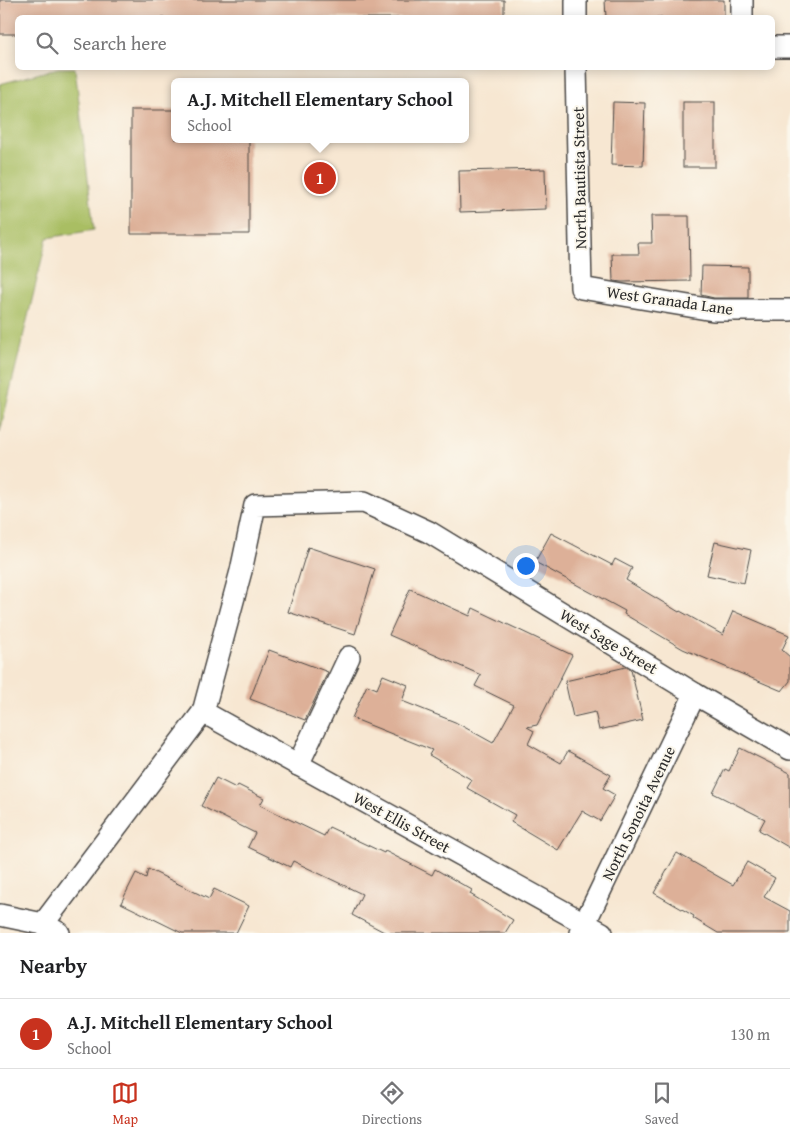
<!DOCTYPE html>
<style>
:root{--surface:#fff;--page:#f2f2f2;--text:#202124;--muted:#757577;--line:#e0e0e0;--accent:#c8321e}
body{margin:0;font-family:"Gentium Book Plus",serif;background:var(--page);color:var(--text)}
.you{position:absolute;left:525px;top:565px;width:18px;height:18px;margin:-12px;border:4px solid #fff;border-radius:50%;background:#1a73e8;box-shadow:0 0 0 8px #1a73e833}
.badge{display:grid;place-items:center;width:32px;height:32px;border-radius:50%;background:var(--accent);color:#fff;font-size:16px;font-weight:700}
.pin{position:absolute;translate:-50% -50%;border:2px solid #fff;box-shadow:0 1px 5px #0006}
.popup{position:absolute;left:171px;top:78px;width:298px;height:65px;box-sizing:border-box;display:grid;place-content:center;border-radius:8px;background:var(--surface);filter:drop-shadow(0 1px 4px #0005);font-size:16px;white-space:nowrap;color:var(--muted)}
.popup b{font-size:19px;color:var(--text)}
.popup::after{content:'';position:absolute;left:50%;top:100%;margin-left:-10px;border:10px solid transparent;border-top-color:var(--surface)}
.list{margin:0;padding:0;list-style:none}
h2{display:flex;justify-content:space-between;align-items:center;height:65px;margin:0;padding:0 20px;font-size:21px}
h2 small{font-size:16px;font-weight:400;color:var(--muted)}
.list li{display:grid;grid-template-columns:32px 1fr auto;gap:15px;align-items:center;box-sizing:border-box;height:70px;padding:0 20px;border-top:1px solid var(--line)}
.list b{display:block;font-size:19px;white-space:nowrap}
.list p{margin:0;font-size:16px;white-space:nowrap;color:var(--muted)}
.list em{font-size:16px;font-style:normal;color:var(--muted)}
.icon{flex:none;width:28px;height:28px;fill:none;stroke:currentColor;stroke-width:2;stroke-linecap:round;stroke-linejoin:round}
.map{position:relative;flex:none;width:790px;height:933px;overflow:hidden}
.search{position:absolute;background:var(--surface);box-shadow:0 2px 12px #0003;left:15px;right:15px;top:15px;height:55px;display:flex;align-items:center;gap:12px;box-sizing:border-box;padding:0 18px;border-radius:8px;color:var(--muted);font-size:19px}
.sheet{height:135px;background:var(--surface)}
nav{display:flex;justify-content:space-around;align-items:center;box-sizing:border-box;height:70px;border-top:1px solid var(--line);background:var(--surface);font-size:14px;color:var(--muted)}
nav a{display:grid;justify-items:center;gap:2px}
nav .on{color:var(--accent)}
.map>svg:first-child{display:block}
</style>
<div class="map">
<svg width="790" height="933" viewBox="0 0 790 933">
<rect width="100%" height="100%" fill="#fbf7ec"/>
<filter id="ink" filterUnits="userSpaceOnUse"><feTurbulence type="fractalNoise" baseFrequency=".02" numOctaves="2"/><feDisplacementMap in="SourceGraphic" scale="10" xChannelSelector="R" yChannelSelector="G"/><feConvolveMatrix kernelMatrix="1 2 1 2 8 2 1 2 1" color-interpolation-filters="sRGB"/></filter>
<filter id="wash" filterUnits="userSpaceOnUse"><feTurbulence type="fractalNoise" baseFrequency=".0096" numOctaves="4" result="noise"/><feDisplacementMap in="SourceGraphic" scale="20" xChannelSelector="R" yChannelSelector="G"/><feGaussianBlur stdDeviation="1.12" result="paint"/><feColorMatrix in="noise" values="0 0 0 0 0 0 0 0 0 0 0 0 0 0 0 0 0 1.4 0 .05"/><feComposite in="paint" operator="in"/></filter>
<g filter="url(#wash)">
<rect width="100%" height="100%" fill="#f7e7d2"/>
<polygon fill="#a9be63" stroke="#6a7447" points="58,68 75,68 94,230 47,238 0,432 0,84"/>
<g id="blocks">
<g fill="#ddb098">
<polygon points="0,0 504,0 504,18 18,18 18,34 0,34"/>
<polygon points="605,0 724,0 724,18 606,18"/>
<polygon points="613,102 645,103 643,166 611,165"/>
<rect x="683" y="102" width="32" height="65"/>
<polygon points="131,110 175,110 175,139 249,139 249,234 131,234"/>
<polygon points="545,169 546,209 460,212 459,171"/>
<polygon points="651,216 689,216 690,281 622,282 613,281 612,254 639,254 638,243 652,243"/>
<polygon points="702,266 748,267 748,298 714,298 701,295"/>
<polygon points="551,533 612,565 615,559 632,568 626,580 679,612 680,611 723,635 733,611 789,635 782,650 790,657 790,681 782,691 683,649 624,614 625,611 535,562"/>
<polygon points="715,542 751,550 744,583 707,575"/>
<polygon points="308,547 375,569 355,634 288,612"/>
<polygon points="410,589 470,616 473,608 572,655 537,725 527,727 534,731 528,744 561,763 568,751 611,775 603,788 615,795 600,821 582,811 558,850 511,822 515,815 467,788 472,780 429,755 432,750 352,718 367,685 377,689 383,675 408,685 402,701 455,722 493,743 514,705 475,686 481,675 389,635"/>
<polygon points="269,650 328,672 305,720 250,699"/>
<polygon points="626,667 631,670 643,720 599,730 595,712 573,717 565,681"/>
<polygon points="740,748 790,773 790,848 759,830 765,819 713,793 725,769 729,771"/>
<polygon points="216,778 236,788 238,785 264,798 260,805 324,836 329,827 384,853 385,851 432,875 435,869 472,890 470,894 513,920 505,933 386,933 352,915 362,894 293,861 290,867 248,847 255,833 201,806"/>
<polygon points="677,853 733,885 747,862 775,878 764,897 790,911 790,933 718,933 693,918 694,916 654,893"/>
<polygon points="148,869 209,899 214,889 249,906 236,933 182,933 121,903 136,873 146,878"/>
</g>
</g>
</g>
<g filter="url(#ink)">
<use href="#blocks" fill-opacity="0" stroke="#4a4744" stroke-width="1"/>
<g fill="none" stroke-linecap="round" stroke-linejoin="round">
<defs>
<g id="street">
<polyline points="576,0 576,18"/>
<polyline points="742,18 742,0"/>
<polyline points="772,47 790,47"/>
<polyline points="576,68 581,288 713,310 790,310"/>
<polyline points="203,712 602,933"/>
<polyline points="298,765 349,657"/>
<polyline points="0,915 43,924 59,933"/>
<polyline points="43,924 203,712 241,571 255,505 364,502 429,532 695,694 790,749"/>
<polyline points="580,933 695,694"/>
</g>
</defs>
<use href="#street" stroke="#4a4744" stroke-width="24"/>
<use href="#street" stroke="#fff" stroke-width="21"/>
</g>
</g>
<g text-anchor="middle" dominant-baseline="central" stroke-width="4" stroke-linejoin="round" paint-order="stroke">
<g font-size="16" fill="#2b2b2b" stroke="#fbf7ec">
<text transform="translate(579 178) rotate(-91)">North Bautista Street</text>
<text transform="translate(670 300) rotate(8)">West Granada Lane</text>
<text transform="translate(609 641) rotate(31)">West Sage Street</text>
<text transform="translate(638 813) rotate(-64)">North Sonoita Avenue</text>
<text transform="translate(402 822) rotate(29)">West Ellis Street</text>
</g>
</g>
</svg>
<div class="you"></div>
<div class="pin badge" style="left:320px;top:178px">1</div>
<div class="popup"><b>A.J. Mitchell Elementary School</b>School</div>
<div class="search"><svg class="icon" aria-label="search" viewBox="0 0 24 24"><circle cx="10" cy="10" r="6"/><path d="M15 15l6 6"/></svg>Search here</div>
</div>
<section class="sheet">
<h2>Nearby<small></small></h2>
<ul class="list">
<li><span class="badge">1</span><div><b>A.J. Mitchell Elementary School</b><p>School</p></div><em>130 m</em></li>
</ul>
</section>
<nav>
<a class="on"><svg class="icon" aria-label="map" viewBox="0 0 24 24"><path d="M3 6l6-2 6 2 6-2v14l-6 2-6-2-6 2zM9 4v14M15 6v14"/></svg>Map</a>
<a><svg class="icon" aria-label="directions" viewBox="0 0 24 24"><path d="M12 3l9 9-9 9-9-9zM9 14v-3h6M13 9l2 2-2 2"/></svg>Directions</a>
<a><svg class="icon" aria-label="saved" viewBox="0 0 24 24"><path d="M7 4h10v16l-5-4-5 4z"/></svg>Saved</a>
</nav>
